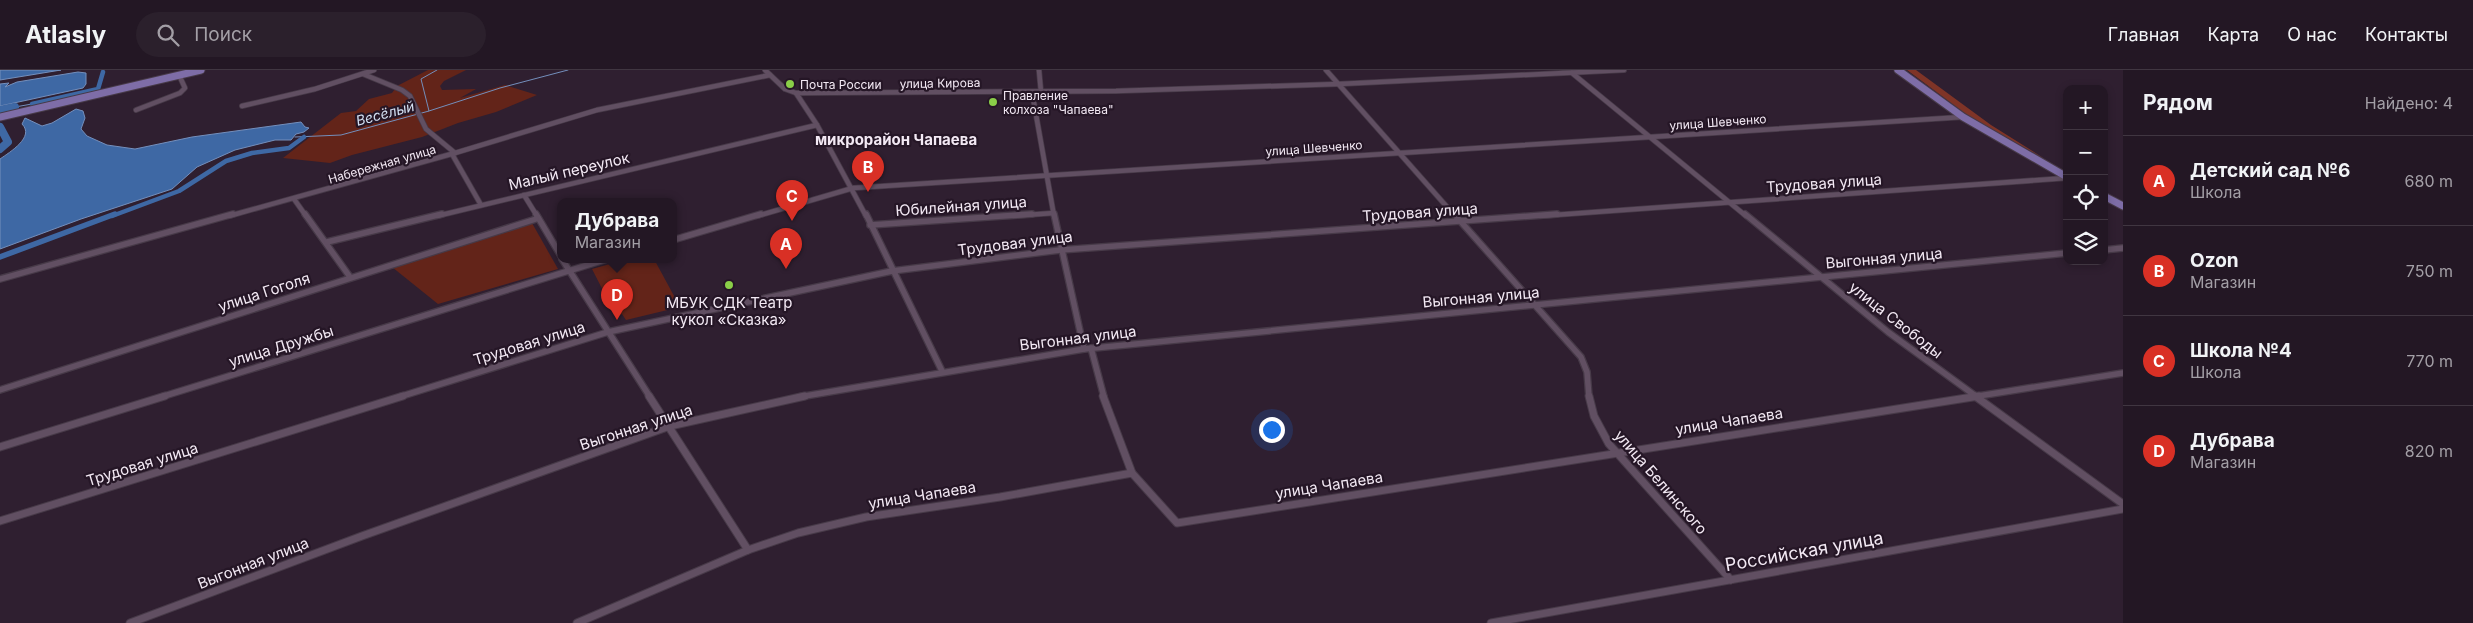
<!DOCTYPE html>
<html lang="ru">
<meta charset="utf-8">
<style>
:root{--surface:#231724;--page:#2b202c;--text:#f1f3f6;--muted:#a39fa6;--line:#403641;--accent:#d93025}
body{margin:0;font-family:Inter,sans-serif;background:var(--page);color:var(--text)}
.controls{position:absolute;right:15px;top:15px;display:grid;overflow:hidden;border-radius:10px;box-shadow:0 2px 8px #0003}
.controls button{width:45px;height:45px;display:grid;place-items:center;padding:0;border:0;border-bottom:1px solid var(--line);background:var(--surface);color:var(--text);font:25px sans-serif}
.you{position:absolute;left:1271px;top:359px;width:18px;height:18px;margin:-12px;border:4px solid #fff;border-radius:50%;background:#1a73e8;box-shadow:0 0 0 8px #1a73e833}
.badge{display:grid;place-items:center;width:32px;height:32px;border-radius:50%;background:var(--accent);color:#fff;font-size:16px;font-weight:700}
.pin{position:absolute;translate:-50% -41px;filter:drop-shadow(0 1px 2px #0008)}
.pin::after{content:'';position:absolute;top:26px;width:18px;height:15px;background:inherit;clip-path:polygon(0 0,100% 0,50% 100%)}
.popup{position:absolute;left:557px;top:128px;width:120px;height:65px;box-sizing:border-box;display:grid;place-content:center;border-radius:10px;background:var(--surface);filter:drop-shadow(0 1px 4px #0005);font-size:16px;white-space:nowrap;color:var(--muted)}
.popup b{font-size:19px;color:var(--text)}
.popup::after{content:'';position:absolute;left:50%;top:100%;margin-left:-10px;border:10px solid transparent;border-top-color:var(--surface)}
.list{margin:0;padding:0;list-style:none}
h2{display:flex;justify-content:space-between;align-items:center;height:65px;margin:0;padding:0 20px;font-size:21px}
h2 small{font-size:16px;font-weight:400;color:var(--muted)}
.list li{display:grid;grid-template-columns:32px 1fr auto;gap:15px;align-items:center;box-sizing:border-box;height:90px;padding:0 20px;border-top:1px solid var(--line)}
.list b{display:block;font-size:19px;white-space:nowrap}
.list p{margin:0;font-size:16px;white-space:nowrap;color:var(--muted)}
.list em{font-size:16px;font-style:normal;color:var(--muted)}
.icon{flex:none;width:28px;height:28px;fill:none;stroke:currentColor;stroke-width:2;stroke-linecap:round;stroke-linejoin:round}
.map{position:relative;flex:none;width:2123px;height:553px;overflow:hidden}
header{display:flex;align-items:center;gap:30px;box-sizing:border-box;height:70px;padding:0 25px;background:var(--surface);border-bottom:1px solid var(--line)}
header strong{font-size:24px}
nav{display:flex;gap:28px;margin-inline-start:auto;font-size:18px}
.search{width:350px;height:45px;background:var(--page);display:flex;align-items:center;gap:12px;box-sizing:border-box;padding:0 18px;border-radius:28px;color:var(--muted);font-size:19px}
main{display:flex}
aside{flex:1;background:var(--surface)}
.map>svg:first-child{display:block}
</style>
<header>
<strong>Atlasly</strong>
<div class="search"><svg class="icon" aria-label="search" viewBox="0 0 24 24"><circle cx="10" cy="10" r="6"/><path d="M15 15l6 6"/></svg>Поиск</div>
<nav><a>Главная</a><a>Карта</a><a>О нас</a><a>Контакты</a></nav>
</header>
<main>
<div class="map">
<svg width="2123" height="553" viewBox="0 0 2123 553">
<rect width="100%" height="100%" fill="#2f1f30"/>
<g fill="#632419">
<polygon points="428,0 466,0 444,11 440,16 442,20 476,19 460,28 505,15 537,25 496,42 458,53 422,67 352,85 330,93 283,88 341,43 356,41 369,29 392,23 397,16"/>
<polygon points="532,153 558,199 438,234 392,197"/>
<polygon points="628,189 654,189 680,237 626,250 622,244 616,246 592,199"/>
</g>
<polygon fill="#7f3427" points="1907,0 1916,0 1991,55 2045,89 1974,50"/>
<g fill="#3e68a4" stroke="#748fbc">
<polygon points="0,0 61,0 0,10"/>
<polygon points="78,2 86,3 86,14 83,18 0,36 0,14 9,13 5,17 17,12"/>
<path d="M76,39l7,2 2,7 -4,11 6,7 20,9 28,4 57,-12 109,-15 4,5 4,1 -5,4 -8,2 -5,6h-16l-40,10 -38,17 -25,22 -91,30 -81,30v-90c10,-7 35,-22 22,-35l3,-6 17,8 10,-3z"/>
</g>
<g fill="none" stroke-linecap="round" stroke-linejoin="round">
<g stroke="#748fbc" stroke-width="1">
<polyline points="15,37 32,34"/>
<polyline points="429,41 500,18 568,0"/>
<polyline points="295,67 341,65 429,41 421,9 437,0"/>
</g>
<g stroke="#3e68a4" stroke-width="4.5">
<polyline points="32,34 98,19 103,2"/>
<polyline points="112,146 179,121 226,91 252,83 289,78 304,67"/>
</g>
<polyline stroke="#3e68a4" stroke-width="5.5" points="0,187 115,144"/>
<g stroke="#3e68a4" stroke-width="8">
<polyline points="0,40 15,37"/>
<polyline points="0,57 8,72 0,79"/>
</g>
<defs>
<g id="minor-far2">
<polyline points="765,0 785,19 796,23 817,55 866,146"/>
<polyline points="1039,0 1041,22"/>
<polyline points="1326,0 1455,146"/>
<polyline points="1572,3 1746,146"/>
<polyline points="363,4 402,20 410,26 426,59 455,83"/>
<polyline points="1032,22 1054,146"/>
<polyline points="796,23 1116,21 1339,14 1624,0"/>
<polyline points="242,36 315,19 374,0"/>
<polyline points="136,40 180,23 185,18 179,5"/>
<polyline points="452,84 481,135"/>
<polyline points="524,125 537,146"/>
<polyline points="294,129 306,146"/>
<polyline points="229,146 455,83 597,40 770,5"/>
<polyline points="437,146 817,55"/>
<polyline points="757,146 853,118 1963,47"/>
<polyline points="1013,146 1054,143"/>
<polyline points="1540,146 2067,108"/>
</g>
<g id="minor-far1">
<polyline points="305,144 350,207"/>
<polyline points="536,144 561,186"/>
<polyline points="866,144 942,301"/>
<polyline points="1054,144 1084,279"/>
<polyline points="1454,144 1581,287 1587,302 1589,327"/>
<polyline points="1745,144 1888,262 1977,327"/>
<polyline points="870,155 1032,144"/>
<polyline points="673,170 761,144"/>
<polyline points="327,172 442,144"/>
<polyline points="2104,180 2123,178"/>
<polyline points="562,189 650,327"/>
<polyline points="0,209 233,144"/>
<polyline points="1091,278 1104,327"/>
<polyline points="0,320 536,149"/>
<polyline points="161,327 607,189"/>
<polyline points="399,327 608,262 892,201 1060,180 1557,144"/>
<polyline points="799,327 1084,279 2067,183"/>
<polyline points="1972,327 2123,303"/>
</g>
<g id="minor">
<polyline points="649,326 748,480"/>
<polyline points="1103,326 1132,403"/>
<polyline points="1589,326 1594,346 1609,374 1731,510"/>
<polyline points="1975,326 2123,434"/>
<polyline points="0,377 165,326"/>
<polyline points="0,451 403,326"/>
<polyline points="130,553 362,466 670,356 805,326"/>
<polyline points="577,553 748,480 798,463 866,447 1000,427 1132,403 1177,453 1979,326"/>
<polyline points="1491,553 2123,439"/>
</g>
<g id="primary">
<polyline points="1898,0 1963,47 2067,107"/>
<polyline points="0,47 201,0"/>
<polyline points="2104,126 2123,136"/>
</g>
</defs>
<use href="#minor-far2" stroke="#473a48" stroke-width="6"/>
<use href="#minor-far1" stroke="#473a48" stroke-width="8"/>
<use href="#minor" stroke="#473a48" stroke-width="9"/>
<use href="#primary" stroke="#473a48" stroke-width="9"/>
<use href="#minor-far2" stroke="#614f62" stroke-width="4.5"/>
<use href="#minor-far1" stroke="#614f62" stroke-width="5.5"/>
<use href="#minor" stroke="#614f62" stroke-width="7"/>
<use href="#primary" stroke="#7e6da7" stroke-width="7"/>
</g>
<g fill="#8ace48" stroke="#251626" stroke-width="2">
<circle cx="790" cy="14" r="5"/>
<circle cx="993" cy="32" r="5"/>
<circle cx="729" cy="215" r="5"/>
</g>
<g text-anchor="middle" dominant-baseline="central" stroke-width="4.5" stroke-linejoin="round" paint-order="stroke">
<g font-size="12" fill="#f3e9f4" stroke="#251626">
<text transform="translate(940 13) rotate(-1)">улица Кирова</text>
<text transform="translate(1718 52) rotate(-4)">улица Шевченко</text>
<text transform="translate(1314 78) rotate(-4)">улица Шевченко</text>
<text transform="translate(382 94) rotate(-16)">Набережная улица</text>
</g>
<g font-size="12" fill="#f3e9f4" stroke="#251626" text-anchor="start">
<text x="800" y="14">Почта России</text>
<text x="1003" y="25">Правление<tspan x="1003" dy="14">колхоза "Чапаева"</tspan></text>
</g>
<g font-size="14" font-style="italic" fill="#d4e0f2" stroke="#251626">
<text transform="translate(385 43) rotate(-15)">Весёлый</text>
</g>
<g font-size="15" font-weight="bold" fill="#f3e9f4" stroke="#251626">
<text x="896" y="69">микрорайон Чапаева</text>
</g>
<g font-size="15" fill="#f3e9f4" stroke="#251626">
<text transform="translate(569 101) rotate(-13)">Малый переулок</text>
<text transform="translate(1824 113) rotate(-4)">Трудовая улица</text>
<text transform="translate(961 136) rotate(-4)">Юбилейная улица</text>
<text transform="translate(1420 142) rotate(-4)">Трудовая улица</text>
<text transform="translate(1015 173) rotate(-7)">Трудовая улица</text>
<text transform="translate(1884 188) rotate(-5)">Выгонная улица</text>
<text transform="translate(264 222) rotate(-18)">улица Гоголя</text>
<text transform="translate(1481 227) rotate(-5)">Выгонная улица</text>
<text transform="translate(1896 250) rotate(38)">улица Свободы</text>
<text transform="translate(1078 268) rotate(-7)">Выгонная улица</text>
<text transform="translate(529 273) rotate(-17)">Трудовая улица</text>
<text transform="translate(281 276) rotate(-17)">улица Дружбы</text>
<text transform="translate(1729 351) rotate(-9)">улица Чапаева</text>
<text transform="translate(636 357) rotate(-18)">Выгонная улица</text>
<text transform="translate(142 394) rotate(-17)">Трудовая улица</text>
<text transform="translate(1661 412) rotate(49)">улица Белинского</text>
<text transform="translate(1329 415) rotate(-9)">улица Чапаева</text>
<text transform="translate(922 425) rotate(-9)">улица Чапаева</text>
<text transform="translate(253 493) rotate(-21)">Выгонная улица</text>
</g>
<g font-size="15" fill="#f3e9f4" stroke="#251626">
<text x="729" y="232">МБУК СДК Театр<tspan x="729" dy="17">кукол «Сказка»</tspan></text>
</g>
<g font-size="18" fill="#f3e9f4" stroke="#251626">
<text transform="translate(1804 481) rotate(-10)">Российская улица</text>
</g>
</g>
</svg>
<div class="controls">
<button>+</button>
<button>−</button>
<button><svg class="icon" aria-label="locate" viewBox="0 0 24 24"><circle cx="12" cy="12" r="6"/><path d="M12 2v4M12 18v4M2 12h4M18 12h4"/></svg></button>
<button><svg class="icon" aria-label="layers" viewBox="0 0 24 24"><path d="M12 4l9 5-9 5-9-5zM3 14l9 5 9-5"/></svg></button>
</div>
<div class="you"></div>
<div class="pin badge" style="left:786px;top:199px">A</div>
<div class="pin badge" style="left:868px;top:122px">B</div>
<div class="pin badge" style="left:792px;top:151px">C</div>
<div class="pin badge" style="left:617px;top:250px">D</div>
<div class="popup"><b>Дубрава</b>Магазин</div>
</div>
<aside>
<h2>Рядом<small>Найдено: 4</small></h2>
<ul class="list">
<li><span class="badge">A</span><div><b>Детский сад №6</b><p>Школа</p></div><em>680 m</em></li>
<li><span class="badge">B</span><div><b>Ozon</b><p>Магазин</p></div><em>750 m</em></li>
<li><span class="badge">C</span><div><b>Школа №4</b><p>Школа</p></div><em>770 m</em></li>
<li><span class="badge">D</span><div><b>Дубрава</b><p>Магазин</p></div><em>820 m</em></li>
</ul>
</aside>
</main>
